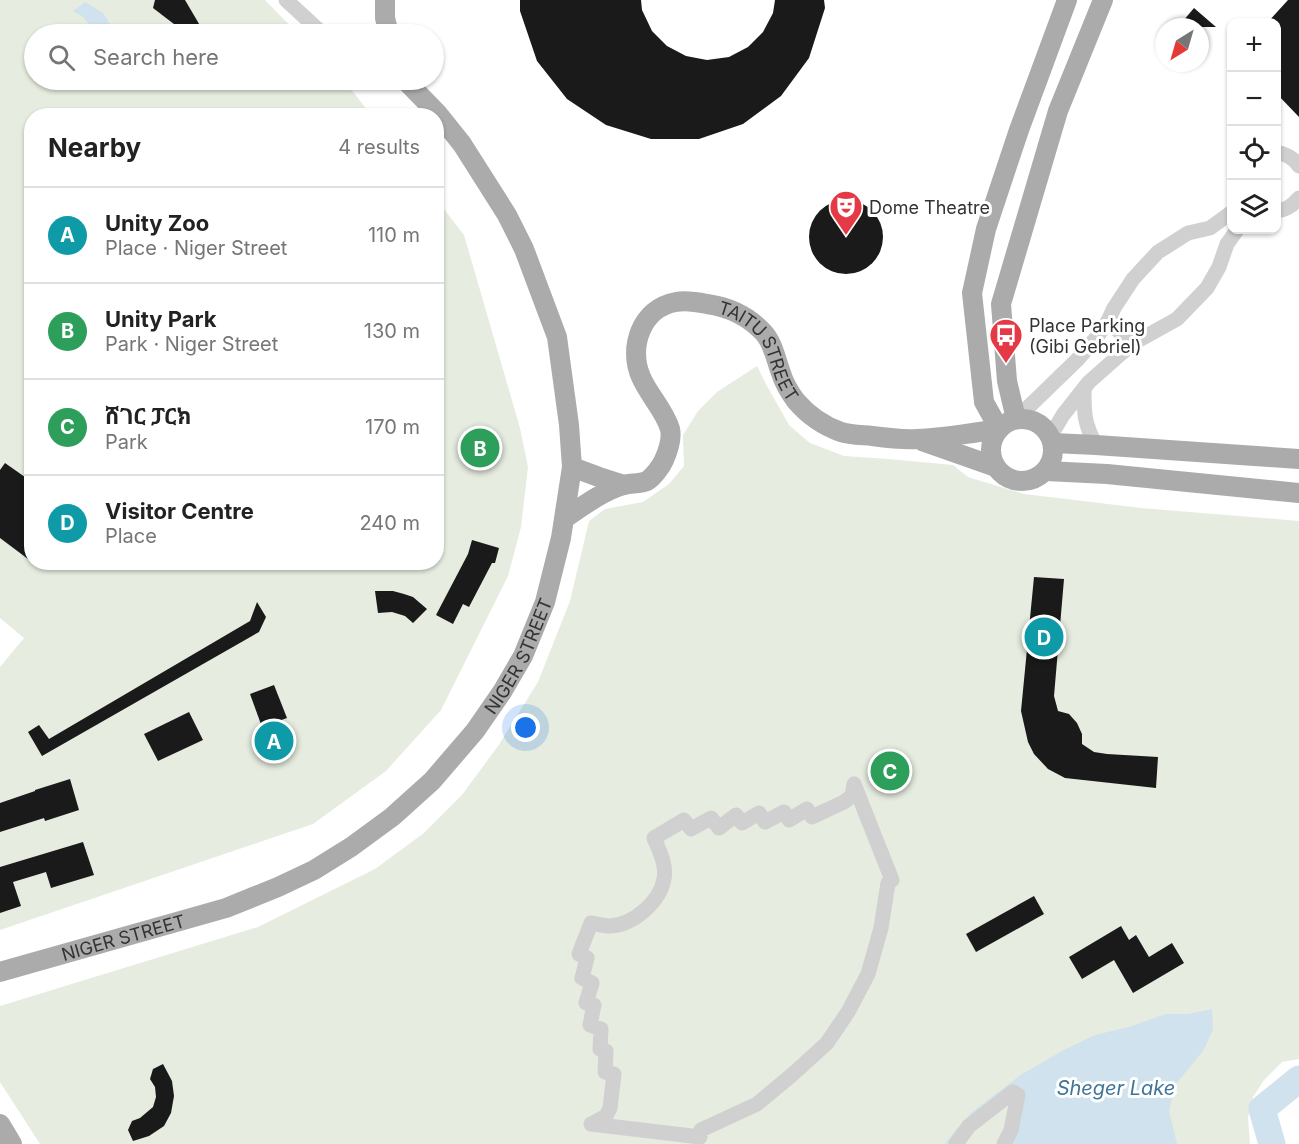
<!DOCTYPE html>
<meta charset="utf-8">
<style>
:root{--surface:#fff;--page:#f2f2f2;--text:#222;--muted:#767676;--line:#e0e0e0;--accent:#1a73e8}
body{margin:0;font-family:Inter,"Noto Sans Ethiopic",sans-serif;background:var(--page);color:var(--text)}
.controls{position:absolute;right:18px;top:18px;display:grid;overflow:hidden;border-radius:12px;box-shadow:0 2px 4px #0004}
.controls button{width:54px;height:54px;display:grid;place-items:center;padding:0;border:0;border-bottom:2px solid var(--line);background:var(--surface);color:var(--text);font:30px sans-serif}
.compass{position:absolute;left:1155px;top:18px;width:54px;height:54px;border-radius:50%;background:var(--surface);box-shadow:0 2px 4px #0004;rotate:217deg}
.you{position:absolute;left:526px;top:728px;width:21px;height:21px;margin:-15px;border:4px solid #fff;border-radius:50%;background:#1a73e8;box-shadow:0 0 0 9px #1a73e833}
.badge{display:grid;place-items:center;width:39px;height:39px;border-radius:50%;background:var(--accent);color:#fff;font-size:20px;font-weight:700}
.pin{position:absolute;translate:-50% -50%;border:3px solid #fff;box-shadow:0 2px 6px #0006}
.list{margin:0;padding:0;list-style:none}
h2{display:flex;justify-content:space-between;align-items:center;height:78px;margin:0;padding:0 24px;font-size:26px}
h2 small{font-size:20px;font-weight:400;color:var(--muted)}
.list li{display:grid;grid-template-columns:39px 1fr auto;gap:18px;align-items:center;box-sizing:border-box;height:96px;padding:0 24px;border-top:2px solid var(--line)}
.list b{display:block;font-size:22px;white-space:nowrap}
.list p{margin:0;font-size:20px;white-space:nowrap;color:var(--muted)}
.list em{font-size:20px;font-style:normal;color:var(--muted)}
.icon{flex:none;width:33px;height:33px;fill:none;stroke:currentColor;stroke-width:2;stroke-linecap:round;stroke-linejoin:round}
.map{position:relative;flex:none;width:1299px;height:1144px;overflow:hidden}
.search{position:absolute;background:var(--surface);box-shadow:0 2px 4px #0004;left:24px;top:24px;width:420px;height:66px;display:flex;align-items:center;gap:15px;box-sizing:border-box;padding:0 21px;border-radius:33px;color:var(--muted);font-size:22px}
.panel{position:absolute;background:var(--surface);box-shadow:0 2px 4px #0004;left:24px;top:108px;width:420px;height:462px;border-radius:24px}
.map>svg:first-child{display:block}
</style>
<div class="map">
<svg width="1299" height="1144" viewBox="0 0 1299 1144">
<rect width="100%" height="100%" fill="#fff"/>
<g fill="#e6ecdf">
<polygon points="0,0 265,0 298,34 34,34 34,80 341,80 354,93 371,115 32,116 32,562 436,562 437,200 464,235 520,428 528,467 521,527 508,576 441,710 386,771 313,824 0,930 0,667 24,638 0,618"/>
<polygon points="757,366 767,386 789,425 810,443 844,456 888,459 953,465 968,477 1024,494 1141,508 1299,521 1299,1059 1282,1062 1264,1080 1253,1097 1248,1117 1250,1144 40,1144 0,1082 0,1006 258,927 375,869 424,833 462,795 498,746 538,682 570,601 589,521 605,509 643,502 669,484 684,466 683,435 698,411 717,392"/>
</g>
<g fill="#cfe2ee">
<polygon points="85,2 103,13 112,27 97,33 83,17 73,11"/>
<polygon points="1212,1009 1213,1030 1203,1051 1175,1085 1169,1111 1177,1144 1004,1144 1018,1095 956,1144 945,1144 955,1131 972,1112 1022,1074 1064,1050 1095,1035 1129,1027 1166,1014 1188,1014"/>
</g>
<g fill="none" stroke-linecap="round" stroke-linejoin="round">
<polyline stroke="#cfe2ee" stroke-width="27" points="1272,1144 1262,1109 1299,1079"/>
</g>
<g fill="#1a1a1a">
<polygon points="155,0 185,0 205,34 187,34 153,8"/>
<polygon points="520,0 641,0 642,10 652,31 667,46 686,56 707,60 729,57 748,47 763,32 773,13 775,0 824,0 825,8 809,58 781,96 743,124 699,139 651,139 606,125 567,99 537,61 520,11"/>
<polygon points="1288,0 1299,0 1299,117 1276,93 1276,22 1268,22"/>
<polygon points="1194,8 1216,27 1178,27"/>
<circle cx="846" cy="237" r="37"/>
<polygon points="5,463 32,482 32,562 0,538 0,470"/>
<polygon points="472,540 499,548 495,563 492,563 469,607 463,604 453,624 436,615 468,554"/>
<polygon points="1034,577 1064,579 1054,696 1058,711 1069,714 1077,723 1082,734 1082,744 1094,752 1107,754 1158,757 1156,788 1065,778 1048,769 1034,754 1028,742 1021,711"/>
<polygon points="375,591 393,591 404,594 413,597 427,609 413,623 405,616 392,612 378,613"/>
<polygon points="257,602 266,617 259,632 42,756 28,732 39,725 49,739 250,621"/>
<polygon points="274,685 287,718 262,727 250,694"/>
<polygon points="189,712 203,740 158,761 144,734"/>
<polygon points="70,779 79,810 45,821 44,818 0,832 0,803 35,791 35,790"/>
<polygon points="83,842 94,875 51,888 46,872 13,882 21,906 0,913 0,867"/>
<polygon points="1034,896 1044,914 976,952 966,934"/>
<polygon points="1121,926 1129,940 1136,935 1149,957 1172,943 1184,963 1133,993 1114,960 1082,979 1069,957"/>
<polygon points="163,1064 172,1081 174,1096 171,1113 164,1126 149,1136 133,1141 128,1130 132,1121 140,1118 153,1107 156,1097 155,1087 150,1079 153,1069"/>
</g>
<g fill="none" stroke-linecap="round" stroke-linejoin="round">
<g stroke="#d0d0d0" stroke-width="15">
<polyline points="286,0 323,34"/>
<path d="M1276,152c10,2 18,6 23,14"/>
<path d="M1276,211c10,-1 16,-5 23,-13"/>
<polyline points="1108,321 1132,344"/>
<path d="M1084,389c0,24 0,35 12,56"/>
<polyline points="1016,419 1078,359 1097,337 1108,321 1114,308 1133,279 1158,252 1188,233 1210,228 1232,212"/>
<polyline points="1050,437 1063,415 1089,382 1132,344 1177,319 1207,288 1219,267 1227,244 1237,230"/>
<path d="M854,784l38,96 -4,3 -7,45 -13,46 -20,38 -21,31 -34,31 -36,30 -56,26 -1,7 -109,-13 15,-8 4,-8 4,-34 -9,-2 1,-21 -6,-2 1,-20 -11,-4 4,-20 -8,-2 6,-20 -10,-5 5,-20 -8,-4 12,-31c6,1 13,3 19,3 23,-1 50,-24 54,-47 3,-14 -5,-29 -10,-41l30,-18 7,9 20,-11 8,10 17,-13 6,8 17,-10 6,9 19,-10 5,8 18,-11 5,8 32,-15 8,-6z"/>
<polyline points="956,1144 969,1126 1013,1092 1018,1095 1011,1130 1004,1144"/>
</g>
<g stroke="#ababab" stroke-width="20">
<polyline points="385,0 385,18 389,34"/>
<circle cx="1022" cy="450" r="31"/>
<polyline points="1016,419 1007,381 1001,304 1058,111 1103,0"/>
<polyline points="999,429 984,402 972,293 986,229 1019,130 1067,0"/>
<polyline points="922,441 996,467"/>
<polyline points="1053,443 1096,445 1299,459"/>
<polyline points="572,467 599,477 624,485"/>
<polyline points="1046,471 1107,474 1299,493"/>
<path id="s1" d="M565,518c18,-12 38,-27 59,-33 7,-2 16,-1 23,-4 6,-4 14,-14 17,-21 4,-9 8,-22 6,-31 -5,-18 -22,-35 -29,-52 -13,-29 0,-69 35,-75 10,-2 21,0 31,2 21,3 41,12 56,28 10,10 13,28 18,41 3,10 9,20 15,28 12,14 28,25 45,31 9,3 21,3 31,4 15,2 30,4 45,3 28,-1 55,-6 82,-10"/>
<path id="s2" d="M0,972l226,-64 52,-21 36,-17 37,-23 41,-30 40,-36 43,-50 27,-39 21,-36 22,-54 16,-64 11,-71 -3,-42 -12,-88 -33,-88 -17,-34 -45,-71 -24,-30 -33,-34"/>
<polyline points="0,1124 12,1144"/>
</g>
</g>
<defs>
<symbol id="theatre-pin" viewBox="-11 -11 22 30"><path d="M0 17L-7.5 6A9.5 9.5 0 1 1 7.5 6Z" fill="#e63946" stroke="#fff"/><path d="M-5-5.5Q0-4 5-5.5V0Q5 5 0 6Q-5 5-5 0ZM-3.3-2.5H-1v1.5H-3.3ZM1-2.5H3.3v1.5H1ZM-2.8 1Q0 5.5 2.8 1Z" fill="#fff"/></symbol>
<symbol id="bus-pin" viewBox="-11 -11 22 30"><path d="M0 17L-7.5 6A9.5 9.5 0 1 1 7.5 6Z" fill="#e63946" stroke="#fff"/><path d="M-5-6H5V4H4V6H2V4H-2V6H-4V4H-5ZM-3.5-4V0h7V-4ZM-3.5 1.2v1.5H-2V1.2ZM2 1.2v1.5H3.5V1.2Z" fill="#fff"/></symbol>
</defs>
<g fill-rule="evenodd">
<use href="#theatre-pin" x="827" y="188" width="38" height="52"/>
<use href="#bus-pin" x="987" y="316" width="38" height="52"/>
</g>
<g text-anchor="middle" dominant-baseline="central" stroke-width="6" stroke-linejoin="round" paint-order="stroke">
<g font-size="18" fill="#333" stroke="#fff" text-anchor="start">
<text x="869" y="207">Dome Theatre</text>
<text x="1029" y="325">Place Parking<tspan x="1029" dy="21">(Gibi Gebriel)</tspan></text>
</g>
<g font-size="18" fill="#333" stroke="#fff">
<text stroke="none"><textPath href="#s1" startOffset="412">TAITU STREET</textPath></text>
<text stroke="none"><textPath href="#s2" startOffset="632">NIGER STREET</textPath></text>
<text stroke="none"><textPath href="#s2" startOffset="128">NIGER STREET</textPath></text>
</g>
<g font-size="20" font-style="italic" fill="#3f7597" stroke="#fff">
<text x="1116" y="1088">Sheger Lake</text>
</g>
</g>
</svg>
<div class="controls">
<button>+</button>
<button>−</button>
<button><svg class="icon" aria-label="locate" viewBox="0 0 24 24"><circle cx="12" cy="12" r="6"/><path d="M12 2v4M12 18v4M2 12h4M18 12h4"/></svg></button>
<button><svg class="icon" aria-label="layers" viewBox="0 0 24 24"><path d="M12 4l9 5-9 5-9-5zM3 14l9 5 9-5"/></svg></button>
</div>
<svg class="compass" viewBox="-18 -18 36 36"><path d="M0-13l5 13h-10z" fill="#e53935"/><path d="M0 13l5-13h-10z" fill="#767676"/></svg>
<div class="you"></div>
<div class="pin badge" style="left:274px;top:741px;background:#0f9aa8">A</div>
<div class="pin badge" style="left:480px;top:448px;background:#2e9e5b">B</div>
<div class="pin badge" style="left:890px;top:771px;background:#2e9e5b">C</div>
<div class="pin badge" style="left:1044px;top:637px;background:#0f9aa8">D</div>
<div class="search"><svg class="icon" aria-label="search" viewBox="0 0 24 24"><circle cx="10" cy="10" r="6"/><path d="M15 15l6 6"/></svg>Search here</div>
<section class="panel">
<h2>Nearby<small>4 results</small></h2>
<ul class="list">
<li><span class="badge" style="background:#0f9aa8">A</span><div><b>Unity Zoo</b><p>Place · Niger Street</p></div><em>110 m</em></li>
<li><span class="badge" style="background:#2e9e5b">B</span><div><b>Unity Park</b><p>Park · Niger Street</p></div><em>130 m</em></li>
<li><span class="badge" style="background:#2e9e5b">C</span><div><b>ሸገር ፓርክ</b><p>Park</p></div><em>170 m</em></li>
<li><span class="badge" style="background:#0f9aa8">D</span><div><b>Visitor Centre</b><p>Place</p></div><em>240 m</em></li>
</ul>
</section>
</div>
